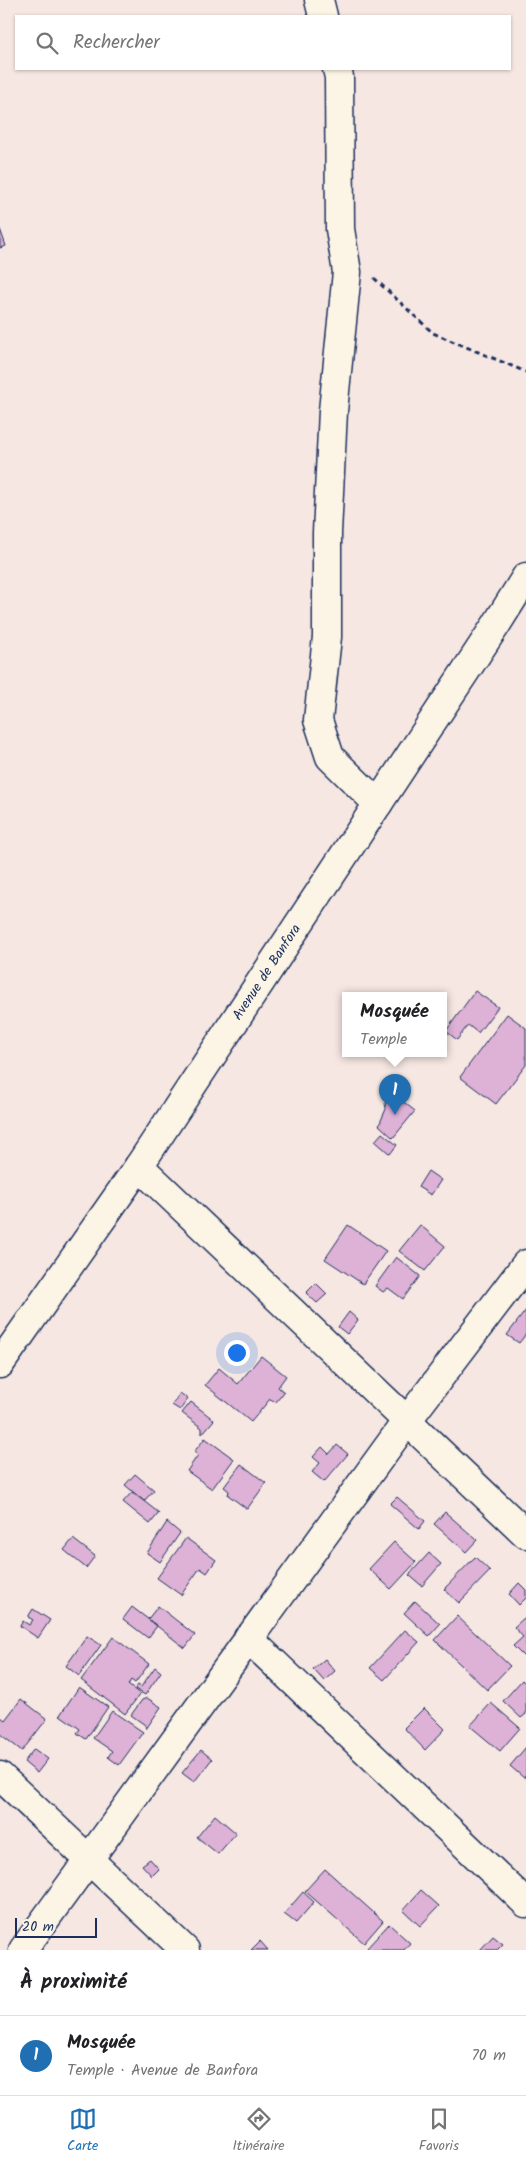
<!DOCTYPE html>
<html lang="fr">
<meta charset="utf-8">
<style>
:root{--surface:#fff;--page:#f2f2f2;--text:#202124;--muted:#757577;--line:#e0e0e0;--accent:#1f6fb2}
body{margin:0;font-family:Kalam,sans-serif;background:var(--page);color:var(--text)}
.scale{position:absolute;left:15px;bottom:12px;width:82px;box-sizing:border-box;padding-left:5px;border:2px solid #1b2f5e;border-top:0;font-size:14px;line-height:18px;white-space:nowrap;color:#1b2f5e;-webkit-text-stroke:4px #fcf5e5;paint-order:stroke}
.you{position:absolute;left:236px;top:1352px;width:18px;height:18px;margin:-12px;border:4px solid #fff;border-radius:50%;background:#1a73e8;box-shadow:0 0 0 8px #1a73e833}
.badge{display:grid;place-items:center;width:32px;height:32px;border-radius:50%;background:var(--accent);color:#fff;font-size:16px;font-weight:700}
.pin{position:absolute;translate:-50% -41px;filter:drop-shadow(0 1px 2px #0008)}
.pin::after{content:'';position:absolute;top:26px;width:18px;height:15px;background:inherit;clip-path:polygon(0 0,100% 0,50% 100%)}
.popup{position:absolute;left:342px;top:992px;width:105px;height:65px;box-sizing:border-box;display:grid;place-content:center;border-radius:0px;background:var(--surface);filter:drop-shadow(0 1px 4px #0005);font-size:16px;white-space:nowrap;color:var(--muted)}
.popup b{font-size:19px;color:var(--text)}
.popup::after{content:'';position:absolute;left:50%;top:100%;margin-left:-10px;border:10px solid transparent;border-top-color:var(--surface)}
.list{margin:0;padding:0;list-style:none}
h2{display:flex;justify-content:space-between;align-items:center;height:65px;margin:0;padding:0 20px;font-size:21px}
h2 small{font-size:16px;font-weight:400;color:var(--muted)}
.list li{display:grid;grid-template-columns:32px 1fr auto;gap:15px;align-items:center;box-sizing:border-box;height:80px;padding:0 20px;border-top:1px solid var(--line)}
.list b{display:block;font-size:19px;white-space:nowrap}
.list p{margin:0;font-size:16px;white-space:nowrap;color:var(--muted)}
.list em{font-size:16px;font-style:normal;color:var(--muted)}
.icon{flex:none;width:28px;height:28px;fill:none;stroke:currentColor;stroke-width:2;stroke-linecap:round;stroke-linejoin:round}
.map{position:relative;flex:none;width:526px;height:1950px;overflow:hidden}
.search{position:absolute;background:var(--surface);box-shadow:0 1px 4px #0004;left:15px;right:15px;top:15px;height:55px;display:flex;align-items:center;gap:12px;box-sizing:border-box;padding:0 18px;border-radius:0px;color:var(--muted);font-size:19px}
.sheet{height:145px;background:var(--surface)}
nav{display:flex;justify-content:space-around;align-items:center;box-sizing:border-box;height:70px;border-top:1px solid var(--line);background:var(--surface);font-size:14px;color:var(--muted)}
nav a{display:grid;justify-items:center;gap:2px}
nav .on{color:var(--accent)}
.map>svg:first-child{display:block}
</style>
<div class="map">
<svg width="526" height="1950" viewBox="0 0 526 1950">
<rect width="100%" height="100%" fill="#f6e7e2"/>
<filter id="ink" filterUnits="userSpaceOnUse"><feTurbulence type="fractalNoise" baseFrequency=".02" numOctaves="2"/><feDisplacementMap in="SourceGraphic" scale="10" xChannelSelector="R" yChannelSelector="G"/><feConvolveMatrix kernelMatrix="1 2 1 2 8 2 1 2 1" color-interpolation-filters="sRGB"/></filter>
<g filter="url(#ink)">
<g fill="#deb1d6" stroke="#1b2f5e">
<polygon points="0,229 6,246 0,248"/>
<polygon points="475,991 498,1007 478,1033 468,1025 457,1040 446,1031"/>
<polygon points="507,1014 526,1028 526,1065 496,1104 460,1077"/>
<polygon points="396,1096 415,1111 393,1138 379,1125 386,1109 385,1103"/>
<polygon points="382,1133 397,1145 390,1154 375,1141"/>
<polygon points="428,1171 441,1180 431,1195 418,1187"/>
<polygon points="348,1225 386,1251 363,1284 325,1259"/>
<polygon points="420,1225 445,1246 425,1271 399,1251"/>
<polygon points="396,1257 420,1276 403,1299 388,1288 383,1292 375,1286"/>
<polygon points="316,1283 327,1294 317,1303 306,1293"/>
<polygon points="526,1310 526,1334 519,1343 507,1335"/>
<polygon points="349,1312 358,1320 347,1334 338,1327"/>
<polygon points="261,1356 286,1376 278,1387 284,1392 276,1402 270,1399 251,1422 205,1385 219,1368 238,1384"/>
<polygon points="180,1393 188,1399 180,1410 172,1405"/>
<polygon points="191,1402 214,1420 202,1434 202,1428 182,1413"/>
<polygon points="205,1438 234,1459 212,1489 187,1471 198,1455 194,1452"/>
<polygon points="337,1445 348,1454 324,1482 312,1472 320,1463 313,1457 322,1447 329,1454"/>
<polygon points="241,1464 266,1483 247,1509 228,1495 229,1491 224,1487"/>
<polygon points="135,1474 154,1490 144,1501 125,1485"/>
<polygon points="132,1492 159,1513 150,1524 123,1502"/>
<polygon points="397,1497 425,1521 419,1529 390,1504"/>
<polygon points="445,1512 477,1540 466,1552 434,1524"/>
<polygon points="167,1522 180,1533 160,1562 147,1553"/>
<polygon points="186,1538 216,1560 207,1573 200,1568 181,1595 157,1578"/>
<polygon points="73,1539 95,1556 86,1568 64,1550"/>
<polygon points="394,1542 416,1562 391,1589 369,1569"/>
<polygon points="429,1553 441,1564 422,1586 409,1575"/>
<polygon points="475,1557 490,1571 459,1603 444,1589"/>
<polygon points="519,1583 526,1590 526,1598 519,1605 509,1594"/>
<polygon points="415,1601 440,1624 429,1636 404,1613"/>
<polygon points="158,1606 195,1635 185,1648 148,1619"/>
<polygon points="132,1607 157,1626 148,1638 123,1619"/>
<polygon points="33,1609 50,1620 38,1638 20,1626 23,1621 29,1625 33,1620 28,1617"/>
<polygon points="457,1616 510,1666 487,1690 435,1640"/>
<polygon points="524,1618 526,1620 526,1653 523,1656 513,1646 523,1637 514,1627"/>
<polygon points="405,1630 419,1642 384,1680 370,1668"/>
<polygon points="87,1636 101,1645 79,1676 66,1666"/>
<polygon points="113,1637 149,1664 135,1683 131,1680 128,1685 140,1694 125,1714 81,1680"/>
<polygon points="325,1659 335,1671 324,1681 313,1669"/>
<polygon points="155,1667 161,1672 145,1695 135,1689 138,1685 141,1687"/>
<polygon points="522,1680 526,1684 526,1714 521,1718 503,1701"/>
<polygon points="79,1687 108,1707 86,1739 77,1733 80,1729 60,1715"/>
<polygon points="147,1698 161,1707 146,1729 145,1725 131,1715 142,1700"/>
<polygon points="21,1699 47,1719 22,1751 0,1734 0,1719 1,1717 5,1720"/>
<polygon points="491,1703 520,1728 500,1751 470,1726"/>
<polygon points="424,1708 445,1729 425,1750 404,1728"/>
<polygon points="112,1711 143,1732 119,1765 108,1757 112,1751 93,1738"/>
<polygon points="526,1747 526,1775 524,1778 510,1766"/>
<polygon points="34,1749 48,1759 37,1773 24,1762"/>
<polygon points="201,1750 212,1759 194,1782 182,1773"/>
<polygon points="215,1815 236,1833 218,1854 197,1837"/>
<polygon points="150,1859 159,1869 152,1876 142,1865"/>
<polygon points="325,1869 383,1921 364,1943 305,1891"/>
<polygon points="421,1890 439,1906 420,1926 403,1910"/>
<polygon points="303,1892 314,1902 296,1923 284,1914"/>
<polygon points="389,1924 410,1943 404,1950 369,1950 367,1948"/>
<polygon points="493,1936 503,1944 497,1950 480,1950"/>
<polygon points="260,1941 268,1950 251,1950"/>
</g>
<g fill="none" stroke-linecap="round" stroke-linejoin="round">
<defs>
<g id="street">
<polyline points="319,0 323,16"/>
<polyline points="337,69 339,77 340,229 347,272 333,411 327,533 327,637 318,720 330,757 378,804"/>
<polyline points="139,1166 526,1534"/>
<polyline points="248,1638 526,1903"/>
<polyline points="0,1776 185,1950"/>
<polyline points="23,1950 406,1422 526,1264"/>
</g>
<g id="secondary">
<path id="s1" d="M0,1364l139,-198 357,-541 30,-48"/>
</g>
</defs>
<use href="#street" stroke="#1b2f5e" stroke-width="31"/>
<use href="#secondary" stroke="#1b2f5e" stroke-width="31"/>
<polyline stroke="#1b2f5e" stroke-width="3" stroke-dasharray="5 4" stroke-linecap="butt" points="374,278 433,333 526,372"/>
<use href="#street" stroke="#fcf5e5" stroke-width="28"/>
<use href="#secondary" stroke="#fcf5e5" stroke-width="28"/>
</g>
</g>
<g text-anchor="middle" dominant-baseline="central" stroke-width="4.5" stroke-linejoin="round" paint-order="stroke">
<g font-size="14" fill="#1b2f5e" stroke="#fcf5e5">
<text stroke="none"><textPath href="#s1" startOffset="474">Avenue de Banfora</textPath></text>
</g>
</g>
</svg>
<div class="scale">20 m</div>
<div class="you"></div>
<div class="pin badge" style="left:395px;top:1115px">1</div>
<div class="popup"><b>Mosquée</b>Temple</div>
<div class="search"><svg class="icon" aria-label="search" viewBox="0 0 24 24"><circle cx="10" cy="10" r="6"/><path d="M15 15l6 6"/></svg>Rechercher</div>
</div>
<section class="sheet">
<h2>À proximité<small></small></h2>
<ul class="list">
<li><span class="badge">1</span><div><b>Mosquée</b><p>Temple · Avenue de Banfora</p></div><em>70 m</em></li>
</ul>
</section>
<nav>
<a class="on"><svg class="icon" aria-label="map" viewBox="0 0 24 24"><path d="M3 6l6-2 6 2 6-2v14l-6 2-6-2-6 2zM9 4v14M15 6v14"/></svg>Carte</a>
<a><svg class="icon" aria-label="directions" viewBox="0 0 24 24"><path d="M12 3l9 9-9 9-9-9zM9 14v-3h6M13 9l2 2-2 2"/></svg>Itinéraire</a>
<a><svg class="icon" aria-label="saved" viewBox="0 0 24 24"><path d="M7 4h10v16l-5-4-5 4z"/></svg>Favoris</a>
</nav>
